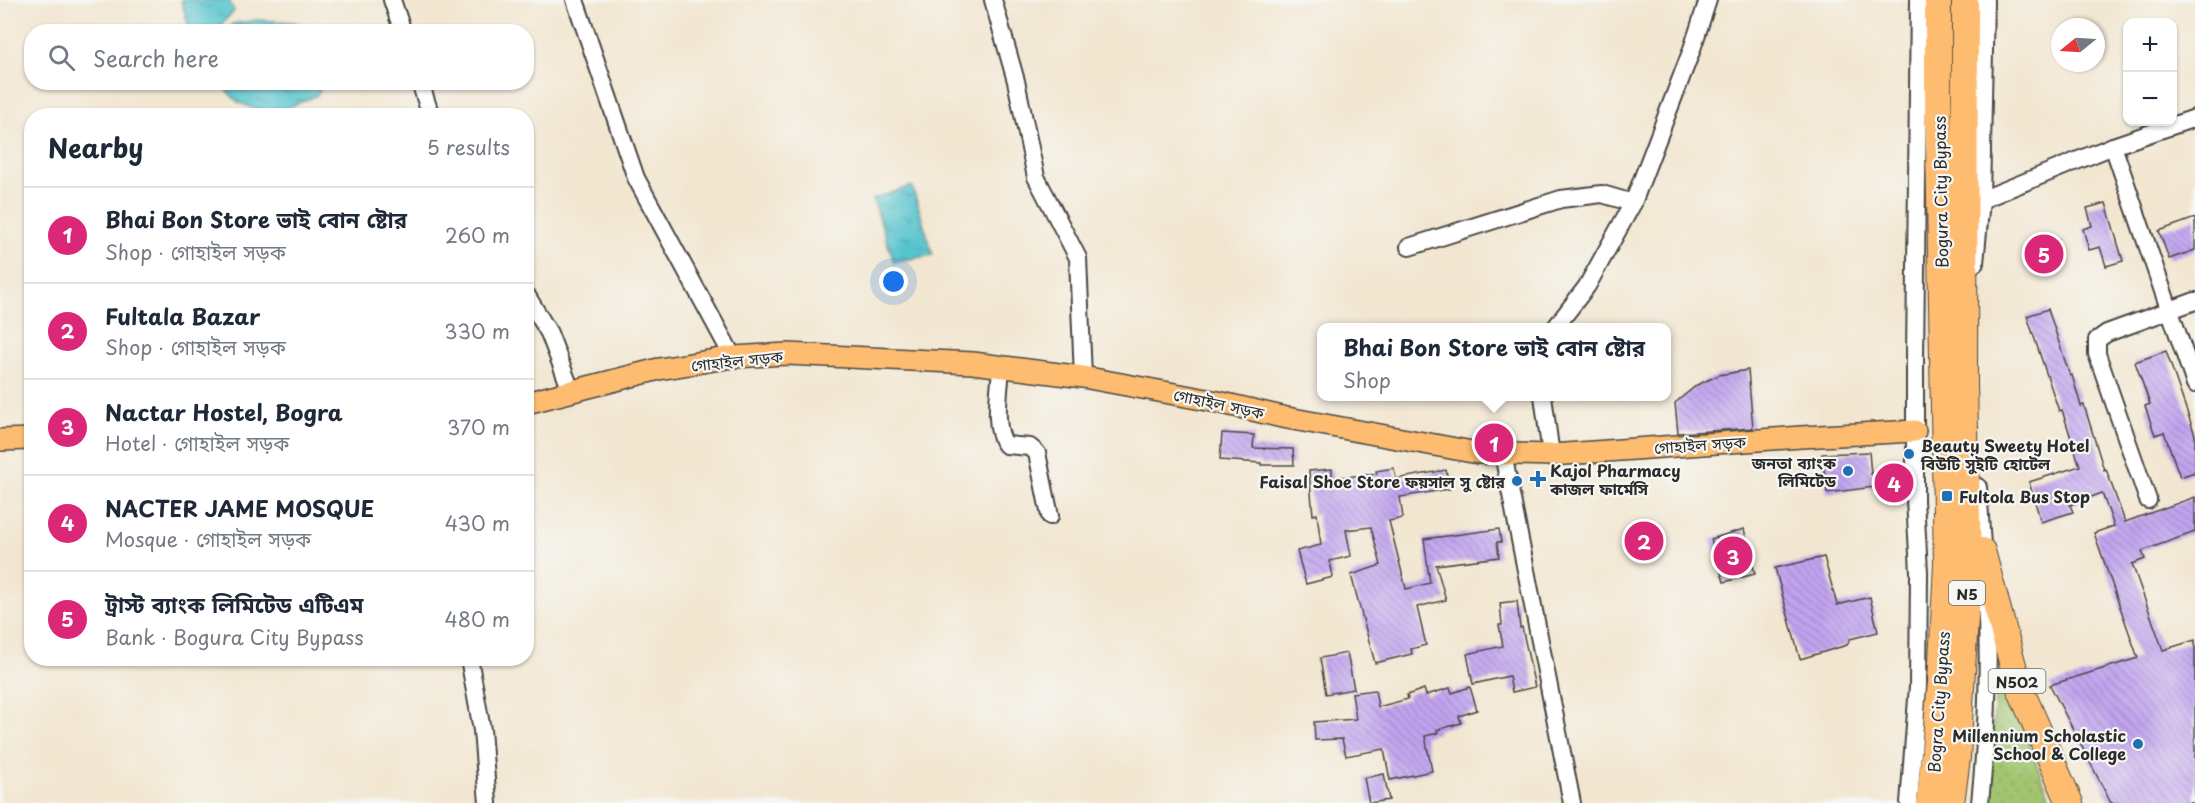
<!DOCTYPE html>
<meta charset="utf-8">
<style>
:root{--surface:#fff;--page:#f2f2f3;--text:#1f2937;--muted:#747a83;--line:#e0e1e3;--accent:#db2777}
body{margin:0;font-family:"Playpen Sans","Noto Sans Bengali",sans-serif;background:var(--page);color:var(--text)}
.controls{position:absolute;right:18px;top:18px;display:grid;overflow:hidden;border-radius:12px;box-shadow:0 2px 4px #0004}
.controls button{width:54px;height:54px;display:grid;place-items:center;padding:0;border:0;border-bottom:2px solid var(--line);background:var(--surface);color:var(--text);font:30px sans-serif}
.compass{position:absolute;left:2051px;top:18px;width:54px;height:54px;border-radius:50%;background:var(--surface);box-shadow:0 2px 4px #0004;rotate:252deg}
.you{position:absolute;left:894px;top:282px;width:21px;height:21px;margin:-15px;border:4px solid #fff;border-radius:50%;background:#1a73e8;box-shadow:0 0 0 9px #1a73e833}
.badge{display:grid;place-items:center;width:39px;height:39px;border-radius:50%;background:var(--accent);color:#fff;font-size:20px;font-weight:700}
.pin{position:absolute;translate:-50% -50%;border:3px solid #fff;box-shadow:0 2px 6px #0006}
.popup{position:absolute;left:1317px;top:323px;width:354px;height:78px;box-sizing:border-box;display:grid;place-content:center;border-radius:12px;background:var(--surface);filter:drop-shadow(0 2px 4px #0005);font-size:20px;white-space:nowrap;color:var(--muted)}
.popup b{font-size:22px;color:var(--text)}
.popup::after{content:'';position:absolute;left:50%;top:100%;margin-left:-12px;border:12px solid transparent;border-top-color:var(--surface)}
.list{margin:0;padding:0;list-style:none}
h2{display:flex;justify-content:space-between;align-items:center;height:78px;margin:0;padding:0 24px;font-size:26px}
h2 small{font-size:20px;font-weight:400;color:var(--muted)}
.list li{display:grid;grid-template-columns:39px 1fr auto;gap:18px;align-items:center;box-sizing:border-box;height:96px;padding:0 24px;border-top:2px solid var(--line)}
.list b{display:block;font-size:22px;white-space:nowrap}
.list p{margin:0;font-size:20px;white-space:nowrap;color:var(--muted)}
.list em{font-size:20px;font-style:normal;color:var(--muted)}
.icon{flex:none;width:33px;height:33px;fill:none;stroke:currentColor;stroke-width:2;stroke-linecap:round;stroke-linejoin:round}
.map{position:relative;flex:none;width:2195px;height:803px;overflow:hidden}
.search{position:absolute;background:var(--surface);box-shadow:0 2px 4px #0004;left:24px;top:24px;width:510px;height:66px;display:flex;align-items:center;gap:15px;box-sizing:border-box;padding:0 21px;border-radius:24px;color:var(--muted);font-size:22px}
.panel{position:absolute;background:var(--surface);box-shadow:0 2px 4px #0004;left:24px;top:108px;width:510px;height:558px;border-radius:24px}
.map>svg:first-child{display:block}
</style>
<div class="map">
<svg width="2195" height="803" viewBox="0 0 2195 803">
<defs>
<pattern id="grass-dots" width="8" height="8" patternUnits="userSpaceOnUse" patternTransform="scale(1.5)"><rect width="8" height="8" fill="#a1c56f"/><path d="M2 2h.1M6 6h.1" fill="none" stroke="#8ba960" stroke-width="1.8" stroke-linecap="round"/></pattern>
<pattern id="water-ripples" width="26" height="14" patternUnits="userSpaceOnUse" patternTransform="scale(1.5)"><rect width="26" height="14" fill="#57c4ce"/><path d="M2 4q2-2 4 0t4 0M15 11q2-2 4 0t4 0" fill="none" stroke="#489fa7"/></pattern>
<pattern id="building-back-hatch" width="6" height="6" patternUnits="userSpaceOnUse" patternTransform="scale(1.5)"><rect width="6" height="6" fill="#c2a4f0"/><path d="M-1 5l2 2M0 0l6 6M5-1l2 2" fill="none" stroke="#9e86c3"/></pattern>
</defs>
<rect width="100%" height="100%" fill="#f6f6f2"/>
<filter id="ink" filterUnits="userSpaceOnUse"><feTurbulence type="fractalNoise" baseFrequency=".0167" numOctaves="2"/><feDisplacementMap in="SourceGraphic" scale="12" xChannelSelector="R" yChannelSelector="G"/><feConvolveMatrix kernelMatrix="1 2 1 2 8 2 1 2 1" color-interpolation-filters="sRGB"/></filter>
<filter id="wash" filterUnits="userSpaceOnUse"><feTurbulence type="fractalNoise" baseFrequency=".008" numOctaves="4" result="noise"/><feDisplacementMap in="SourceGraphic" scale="24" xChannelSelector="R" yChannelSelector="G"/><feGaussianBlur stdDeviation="1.35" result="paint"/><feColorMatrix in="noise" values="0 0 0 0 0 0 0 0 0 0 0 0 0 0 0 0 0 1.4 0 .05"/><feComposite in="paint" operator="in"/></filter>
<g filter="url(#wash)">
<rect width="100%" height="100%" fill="#f2e6d0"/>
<polygon fill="url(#grass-dots)" stroke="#66784d" stroke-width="1.5" points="1998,666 2052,803 1987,803"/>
<g fill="url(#water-ripples)" stroke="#41787c" stroke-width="1.5">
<polygon points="181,0 229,0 234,11 215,31 190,31"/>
<polygon points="257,20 295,22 314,31 226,31 232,24"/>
<polygon points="219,83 219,82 325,83 316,96 277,112 257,110 238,102"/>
<polygon points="912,186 933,255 894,262 873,199"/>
</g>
<g id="blocks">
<g fill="url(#building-back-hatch)">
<polygon points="2106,203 2123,261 2106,266 2100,247 2089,250 2083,229 2092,226 2087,208"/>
<polygon points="2195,218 2195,250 2169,259 2159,231"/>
<polygon points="2040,233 2059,239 2048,274 2029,269"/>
<polygon points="2048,309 2070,376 2072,375 2081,406 2084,405 2104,470 2106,469 2125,522 2195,497 2195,532 2142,551 2145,559 2132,564 2163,650 2195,640 2195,803 2111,803 2050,685 2138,658 2094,533 2114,526 2102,493 2070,505 2073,512 2041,522 2029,482 2080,466 2062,410 2059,411 2027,316"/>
<polygon points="2166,351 2195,435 2195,472 2180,477 2164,432 2155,435 2145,406 2150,404 2135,362"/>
<polygon points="1748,370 1753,428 1678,433 1675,403 1697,385 1719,375"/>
<polygon points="1222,433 1254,435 1253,448 1293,449 1294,465 1261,465 1261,463 1220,460"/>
<polygon points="1869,452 1871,474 1905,467 1905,494 1885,500 1882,486 1827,493 1822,454"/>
<polygon points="1394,468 1396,479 1446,470 1450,489 1400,497 1403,518 1389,521 1406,589 1430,583 1424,539 1499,529 1501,542 1497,542 1499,557 1436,565 1446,600 1417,607 1426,645 1411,649 1412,654 1375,663 1351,575 1381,565 1371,527 1346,530 1351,556 1330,561 1333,577 1306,584 1297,551 1321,545 1317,514 1313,515 1309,471 1332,469 1332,478 1377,474 1376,471"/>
<polygon points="1744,529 1755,574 1724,582 1711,539"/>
<polygon points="1824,557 1837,605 1870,597 1878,632 1850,639 1847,645 1800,659 1775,568"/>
<polygon points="1517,601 1520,628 1522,627 1535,687 1512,692 1509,676 1473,684 1467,654 1503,646 1499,625 1502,625 1500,603"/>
<polygon points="1347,653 1354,689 1326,694 1320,658"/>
<polygon points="1470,687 1477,710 1459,716 1461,723 1437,730 1438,733 1425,736 1432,771 1390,780 1384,749 1346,756 1342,739 1315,740 1314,722 1356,719 1352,693 1375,690 1378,707 1408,699 1407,695 1424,689 1426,695 1450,688 1452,693"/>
<polygon points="1384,774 1389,800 1369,803 1364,778"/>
</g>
</g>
</g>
<g filter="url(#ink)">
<use href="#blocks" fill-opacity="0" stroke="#494744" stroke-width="1.5"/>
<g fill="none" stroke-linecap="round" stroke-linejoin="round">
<defs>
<g id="minor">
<polyline points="392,0 403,32"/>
<polyline points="575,0 636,178 733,357"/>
<polyline points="993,0 1016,81 1036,177 1078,258 1083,377"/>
<polyline points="420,82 431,116"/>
<polyline points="2113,146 2195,384"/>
<polyline points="1981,200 2113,146 2195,118"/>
<polyline points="1409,247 1561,199 1602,194 1633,203"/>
<polyline points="1975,263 1981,200 1985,0"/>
<polyline points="526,294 549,333 572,393"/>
<polyline points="1555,328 1587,286 1633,203 1691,52 1708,0"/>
<path d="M1001,367c-1,22 -9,61 5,78l24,2 7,6 13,63"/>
<polyline points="1543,396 1551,455"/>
<polyline points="1503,454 1572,803"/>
<polyline points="1978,487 1983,560"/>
<polyline points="2148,500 2097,354 2097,340 2107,333 2195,301"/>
<polyline points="469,658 482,730 488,803"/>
<polyline points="1909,803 1918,686 1919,572 1915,500 1915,358 1919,0"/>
<path d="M1980,803c7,-69 10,-137 6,-206"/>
</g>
<g id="major">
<polyline points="526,403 659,369 733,357 787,354 973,363 1083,377 1218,402 1282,417 1478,453 1551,455 1801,437 1915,431"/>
<polyline points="0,440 32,439"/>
</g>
<g id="highway">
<polyline points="1982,551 2018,684 2070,803"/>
<polyline points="1930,803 1941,682 1947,565 1938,94 1938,0"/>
<polyline points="1951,803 1957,758 1968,565 1964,383 1965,0"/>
</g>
</defs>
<use href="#minor" stroke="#494744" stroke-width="20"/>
<use href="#major" stroke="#494744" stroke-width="24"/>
<use href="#highway" stroke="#494744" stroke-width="28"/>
<use href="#minor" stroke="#fff" stroke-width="16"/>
<use href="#major" stroke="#fdbc6f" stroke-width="21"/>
<use href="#highway" stroke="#fdbc6f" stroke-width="26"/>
</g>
</g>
<g fill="#1f6fb2" stroke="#f6f6f2" stroke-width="2">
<circle cx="1909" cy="454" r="6"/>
<circle cx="1848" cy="471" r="6"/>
<path d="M1535 470h6v6h6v6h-6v6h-6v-6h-6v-6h6z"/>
<circle cx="1517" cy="481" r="6"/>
<rect x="1941" y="490" width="12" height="12" rx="3"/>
<circle cx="2138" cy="744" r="6"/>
</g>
<g text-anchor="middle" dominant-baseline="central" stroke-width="4.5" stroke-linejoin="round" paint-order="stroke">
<g fill="#f6f6f2" stroke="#686867" stroke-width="1.5">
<rect x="1949" y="581" width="36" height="24" rx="4.5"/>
<rect x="1988.5" y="669" width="57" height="24" rx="4.5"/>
</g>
<g font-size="15" font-weight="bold" fill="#2b2b2b">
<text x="1967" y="593">N5</text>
<text x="2017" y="681">N502</text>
</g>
<g font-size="16" fill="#2b2b2b" stroke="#f6f6f2">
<text transform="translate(1940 192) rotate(-91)">Bogura City Bypass</text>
<text transform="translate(737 360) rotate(-6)">গোহাইল সড়ক</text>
<text transform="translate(1219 403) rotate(12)">গোহাইল সড়ক</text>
<text transform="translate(1700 444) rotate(-4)">গোহাইল সড়ক</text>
<text transform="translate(1938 702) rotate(-86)">Bogra City Bypass</text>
</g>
<g font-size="16" font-weight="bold" fill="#2b2b2b" stroke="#f6f6f2" text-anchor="start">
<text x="1921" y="445">Beauty Sweety Hotel<tspan x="1921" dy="18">বিউটি সুইটি হোটেল</tspan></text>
<text x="1836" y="462" text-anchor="end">জনতা ব্যাংক<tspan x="1836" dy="18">লিমিটেড</tspan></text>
<text x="1550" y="470">Kajol Pharmacy<tspan x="1550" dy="18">কাজল ফার্মেসি</tspan></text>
<text x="1505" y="481" text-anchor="end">Faisal Shoe Store ফয়সাল সু ষ্টোর</text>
<text x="1959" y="496">Fultola Bus Stop</text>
<text x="2126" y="735" text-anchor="end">Millennium Scholastic<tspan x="2126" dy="18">School &amp; College</tspan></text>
</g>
</g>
</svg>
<div class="controls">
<button>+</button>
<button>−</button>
</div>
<svg class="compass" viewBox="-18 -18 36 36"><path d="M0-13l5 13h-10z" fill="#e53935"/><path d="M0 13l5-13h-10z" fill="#747a83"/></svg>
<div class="you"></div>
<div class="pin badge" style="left:1494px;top:443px">1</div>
<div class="popup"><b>Bhai Bon Store ভাই বোন ষ্টোর</b>Shop</div>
<div class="pin badge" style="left:1644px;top:541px">2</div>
<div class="pin badge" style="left:1733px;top:556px">3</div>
<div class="pin badge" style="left:1894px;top:483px">4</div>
<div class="pin badge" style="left:2044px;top:254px">5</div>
<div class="search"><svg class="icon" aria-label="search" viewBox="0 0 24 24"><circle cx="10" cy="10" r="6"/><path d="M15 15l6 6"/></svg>Search here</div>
<section class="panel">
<h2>Nearby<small>5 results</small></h2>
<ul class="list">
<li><span class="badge">1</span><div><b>Bhai Bon Store ভাই বোন ষ্টোর</b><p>Shop · গোহাইল সড়ক</p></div><em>260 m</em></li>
<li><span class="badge">2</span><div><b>Fultala Bazar</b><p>Shop · গোহাইল সড়ক</p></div><em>330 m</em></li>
<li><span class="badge">3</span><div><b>Nactar Hostel, Bogra</b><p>Hotel · গোহাইল সড়ক</p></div><em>370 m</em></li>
<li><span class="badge">4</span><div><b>NACTER JAME MOSQUE</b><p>Mosque · গোহাইল সড়ক</p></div><em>430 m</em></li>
<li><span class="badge">5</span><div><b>ট্রাস্ট ব্যাংক লিমিটেড এটিএম</b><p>Bank · Bogura City Bypass</p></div><em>480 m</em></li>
</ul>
</section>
</div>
